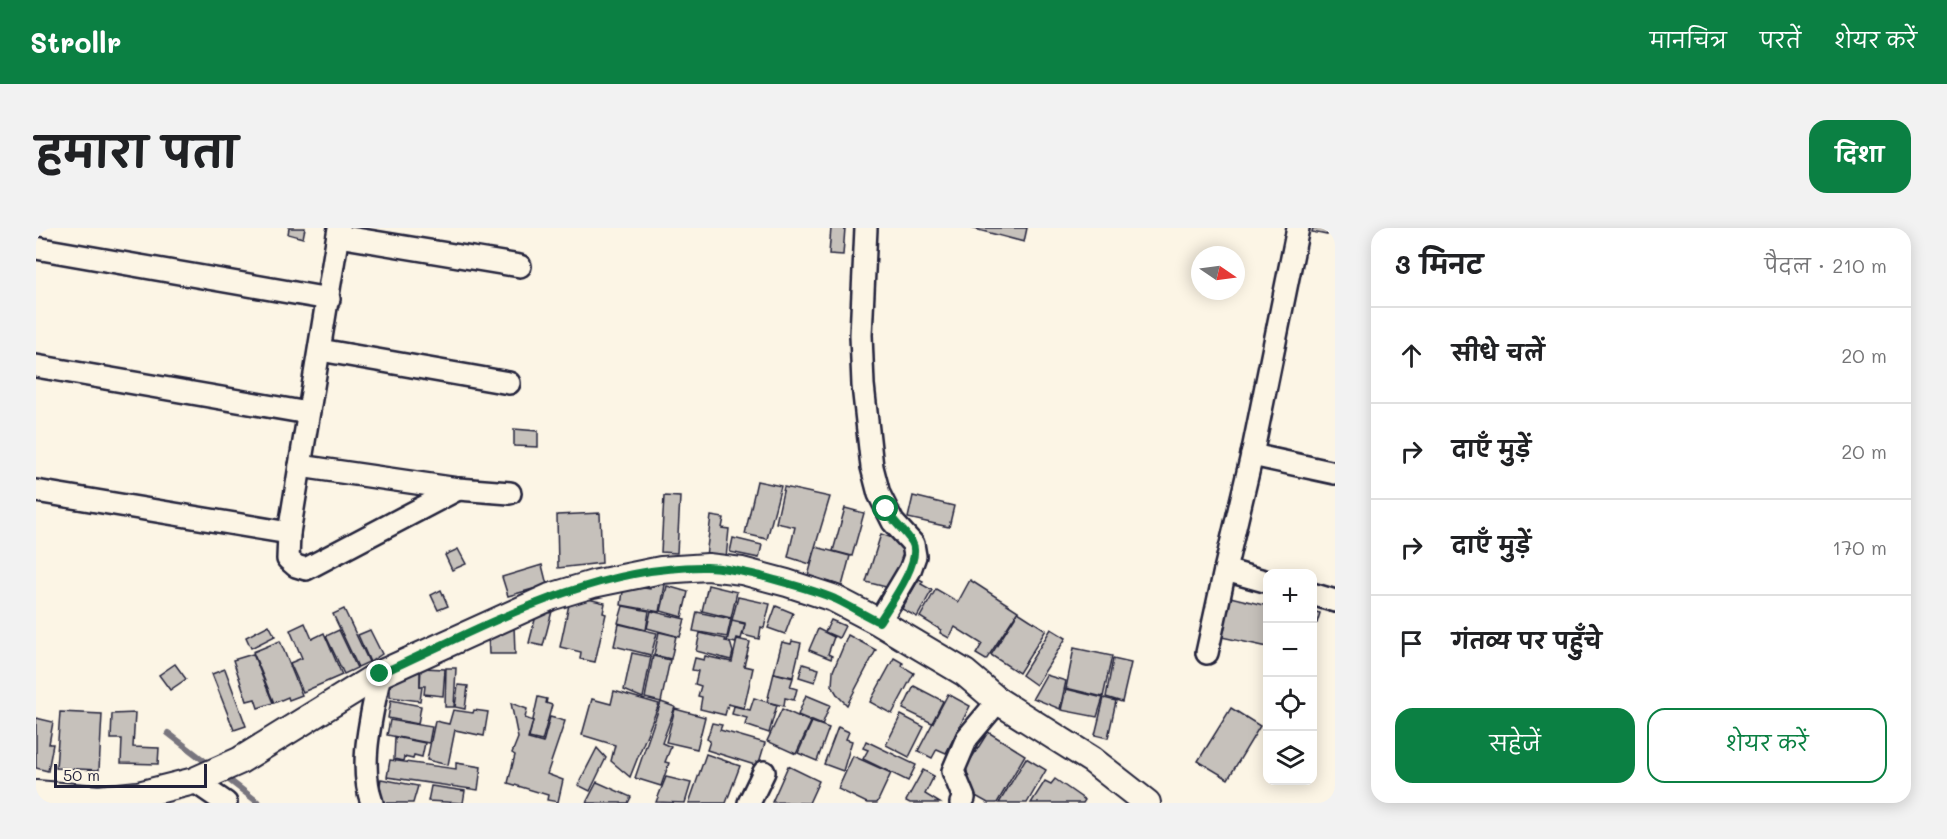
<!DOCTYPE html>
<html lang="hi">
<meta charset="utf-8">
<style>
:root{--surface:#fff;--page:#f2f2f2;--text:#202124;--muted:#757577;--line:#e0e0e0;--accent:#0b8043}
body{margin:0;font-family:Mali,"Playpen Sans Deva",sans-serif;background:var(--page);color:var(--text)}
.controls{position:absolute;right:18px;bottom:18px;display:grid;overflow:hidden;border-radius:12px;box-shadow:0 3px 15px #0003}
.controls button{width:54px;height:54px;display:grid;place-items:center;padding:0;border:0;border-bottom:2px solid var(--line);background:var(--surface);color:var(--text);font:30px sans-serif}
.compass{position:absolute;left:1155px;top:18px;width:54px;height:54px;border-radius:50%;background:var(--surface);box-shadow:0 3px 15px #0003;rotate:103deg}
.scale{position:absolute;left:18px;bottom:15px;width:153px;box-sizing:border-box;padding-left:6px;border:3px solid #22223b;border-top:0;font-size:16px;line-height:21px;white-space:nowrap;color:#22223b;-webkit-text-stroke:4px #fcf5e5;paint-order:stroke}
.stop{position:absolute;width:18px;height:18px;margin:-14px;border:4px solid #0b8043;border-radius:50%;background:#fff}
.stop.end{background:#0b8043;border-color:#fff;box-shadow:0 2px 6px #0008}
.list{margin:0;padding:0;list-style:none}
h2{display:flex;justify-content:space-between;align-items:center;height:78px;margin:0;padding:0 24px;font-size:26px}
h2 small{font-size:20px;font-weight:400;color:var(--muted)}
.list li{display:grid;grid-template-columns:39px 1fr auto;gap:18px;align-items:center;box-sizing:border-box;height:96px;padding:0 24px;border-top:2px solid var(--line)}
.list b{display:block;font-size:22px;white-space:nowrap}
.list em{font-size:20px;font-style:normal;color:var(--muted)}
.actions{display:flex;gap:12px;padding:18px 24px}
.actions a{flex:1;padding:14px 0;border:2px solid var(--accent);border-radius:18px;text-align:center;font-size:21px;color:var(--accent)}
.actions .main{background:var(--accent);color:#fff}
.icon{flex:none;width:33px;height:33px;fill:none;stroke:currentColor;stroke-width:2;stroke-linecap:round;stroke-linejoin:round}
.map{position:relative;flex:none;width:1299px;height:575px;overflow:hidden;border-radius:18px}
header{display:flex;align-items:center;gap:36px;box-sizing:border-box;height:84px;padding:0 30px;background:var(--accent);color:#fff}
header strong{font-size:28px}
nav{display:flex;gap:33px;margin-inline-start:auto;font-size:21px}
.intro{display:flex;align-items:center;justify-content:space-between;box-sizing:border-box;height:144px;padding:0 36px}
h1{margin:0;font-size:42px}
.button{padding:15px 27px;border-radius:18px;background:var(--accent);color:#fff;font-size:21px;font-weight:700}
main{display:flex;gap:36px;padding:0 36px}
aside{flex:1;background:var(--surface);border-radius:18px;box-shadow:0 3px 15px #0003}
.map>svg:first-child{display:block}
</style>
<header>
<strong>Strollr</strong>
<nav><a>मानचित्र</a><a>परतें</a><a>शेयर करें</a></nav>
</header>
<div class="intro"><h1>हमारा पता</h1><a class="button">दिशा</a></div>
<main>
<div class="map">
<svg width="1299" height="575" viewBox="0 0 1299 575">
<rect width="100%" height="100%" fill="#fcf5e5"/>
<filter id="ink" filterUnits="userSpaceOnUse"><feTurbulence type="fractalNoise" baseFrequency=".0167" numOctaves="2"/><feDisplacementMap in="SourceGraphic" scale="12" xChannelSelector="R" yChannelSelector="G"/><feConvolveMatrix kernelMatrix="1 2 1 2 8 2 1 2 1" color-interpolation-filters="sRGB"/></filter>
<g filter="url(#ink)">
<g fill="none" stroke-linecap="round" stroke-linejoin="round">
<g stroke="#78757e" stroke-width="6">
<polyline points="132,505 175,538"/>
<polyline points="188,548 223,575"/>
</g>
</g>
<g fill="#c6c1bb" stroke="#22223b" stroke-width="1.5">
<polygon points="253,0 269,0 267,10 252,6"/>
<polygon points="795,0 809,0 807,27 793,26"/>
<polygon points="935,0 991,0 988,14"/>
<polygon points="1277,0 1292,0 1291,7 1276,4"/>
<polygon points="478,201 502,203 502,219 478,218"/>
<polygon points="721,253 745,258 731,311 709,306"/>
<polygon points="748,259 794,269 774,336 752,329 759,299 740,295"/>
<polygon points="628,268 644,269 641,325 625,324"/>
<polygon points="877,268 918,278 913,299 872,290"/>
<polygon points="809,280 828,285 816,328 797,323"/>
<polygon points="564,285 566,335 522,340 521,287"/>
<polygon points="675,288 688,290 686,300 693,301 690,330 670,328"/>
<polygon points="845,306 865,313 873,319 858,361 830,354"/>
<polygon points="697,310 726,317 723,330 694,324"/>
<polygon points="780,319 814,328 806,358 772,348"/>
<polygon points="422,321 430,336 416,342 409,327"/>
<polygon points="506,337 511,357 472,368 466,349"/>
<polygon points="883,351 887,353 885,356 896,362 881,389 866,381"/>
<polygon points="934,352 982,383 950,432 940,426 946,416 919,399 913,410 904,405 905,402 884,389 900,361 922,374"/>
<polygon points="615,354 629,357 624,384 585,377 588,357 614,361"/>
<polygon points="672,357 701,364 695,390 666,383"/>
<polygon points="631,358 652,364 646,389 625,383"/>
<polygon points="405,362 412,378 402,382 395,367"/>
<polygon points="535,367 569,375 567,385 570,386 559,434 544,431 545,424 524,419"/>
<polygon points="1190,368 1232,378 1232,419 1181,408"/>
<polygon points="702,369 734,376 728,400 725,399 723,411 707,407 709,395 696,392"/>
<polygon points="587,378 613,383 610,402 582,395"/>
<polygon points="740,378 757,385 749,406 732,400"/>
<polygon points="502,380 516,383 507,418 493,415"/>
<polygon points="308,381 333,434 322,439 297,386"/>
<polygon points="615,383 649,391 644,409 611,400"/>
<polygon points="1276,383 1284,385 1281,395 1276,393"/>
<polygon points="661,384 695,391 691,409 657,403"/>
<polygon points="982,384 1010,402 983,445 955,427"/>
<polygon points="795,392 809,398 803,410 789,404"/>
<polygon points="696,393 709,396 705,411 701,410 700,415 691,413"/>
<polygon points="269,395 276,411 288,405 306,447 267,464 254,435 266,430 254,402"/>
<polygon points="583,396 621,405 615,427 578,418"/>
<polygon points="233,397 239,408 215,420 210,409"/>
<polygon points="478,397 479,426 453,426 452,404"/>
<polygon points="782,401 798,409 792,426 796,428 795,431 773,422"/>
<polygon points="1015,401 1030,410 1000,457 986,447"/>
<polygon points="303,402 321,440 308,446 290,408"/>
<polygon points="334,402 346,426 334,434 322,407"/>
<polygon points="623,404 640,408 635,431 618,427"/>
<polygon points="664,405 690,411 689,413 694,414 697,424 695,432 660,423"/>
<polygon points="812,407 840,422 811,477 802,468 796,458 797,443"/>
<polygon points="701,411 714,414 708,438 717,440 708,480 692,476 689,487 664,481 666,469 662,468 665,458 659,456 662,443 656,442 659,430 668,432 669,428 696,434"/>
<polygon points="244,413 266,467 253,472 252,469 238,475 217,424"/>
<polygon points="756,413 765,415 757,449 738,445 746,414 755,416"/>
<polygon points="1038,420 1076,428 1067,469 1030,460"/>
<polygon points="596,425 615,429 607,470 588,462"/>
<polygon points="217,426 237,475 222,480 219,471 211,473 197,432"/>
<polygon points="617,428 634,432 625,474 609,470"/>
<polygon points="858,430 867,435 866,438 878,445 856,486 834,474"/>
<polygon points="1077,431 1095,435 1086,474 1070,469"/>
<polygon points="139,436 150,451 134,462 123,447"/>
<polygon points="767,436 783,441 779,454 763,449"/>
<polygon points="384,439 384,458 386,459 384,473 354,469 354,452"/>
<polygon points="385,440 409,441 407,468 388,466 389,458 384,458"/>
<polygon points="410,440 420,440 418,479 409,479"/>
<polygon points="189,441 210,498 198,502 176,446"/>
<polygon points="738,445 757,450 754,459 761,461 758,472 749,470 748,478 731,474"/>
<polygon points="1010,447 1030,453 1024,481 997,470"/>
<polygon points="422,457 432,458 429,481 419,479"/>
<polygon points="878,458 907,473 896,495 867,481"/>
<polygon points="1030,461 1067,470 1061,489 1025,482"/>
<polygon points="578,463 623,476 594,549 575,533 579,517 546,507 556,471 575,476"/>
<polygon points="912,466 934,478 910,525 901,521 896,530 882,523"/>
<polygon points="770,467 794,477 786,497 762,487"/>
<polygon points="502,469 511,471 510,475 516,477 506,513 493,510"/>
<polygon points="718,470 741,477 733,505 709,497 711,490 696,486 698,478 714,482"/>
<polygon points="1068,470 1080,473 1072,510 1059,507"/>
<polygon points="355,472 385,478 382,496 352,490"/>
<polygon points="625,474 639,479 626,515 635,519 629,534 633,535 625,558 599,550"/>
<polygon points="475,475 491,481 489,490 497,493 492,511 507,515 514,489 529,493 511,546 527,552 522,574 511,572 512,567 472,555 479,527 476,525 482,510"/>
<polygon points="1195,480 1224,498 1192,551 1162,533"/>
<polygon points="639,481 669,489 661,521 630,514"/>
<polygon points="746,481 775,494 760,526 731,513"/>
<polygon points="417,482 437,485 438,482 452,484 448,508 419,502 412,537 391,532 399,493 413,496"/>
<polygon points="24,484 66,486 63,542 20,540"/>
<polygon points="99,485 97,519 123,520 122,536 85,535 86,511 75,511 76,486"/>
<polygon points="865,487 888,499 873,529 850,517"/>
<polygon points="0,490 17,494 13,516 17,516 12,543 0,540"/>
<polygon points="354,492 396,499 393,515 351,507"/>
<polygon points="776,494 793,500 781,533 762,525"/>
<polygon points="676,495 686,497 684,502 729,515 722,538 671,522 674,513 671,511"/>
<polygon points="802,499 813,504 810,511 816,513 807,543 788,536"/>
<polygon points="952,504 989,527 961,575 952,575 936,566 930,539"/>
<polygon points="359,509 389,515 386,529 378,527 377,531 368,529 367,533 358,531"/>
<polygon points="830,513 880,537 872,553 827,531 832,522 827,520"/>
<polygon points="561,520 570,530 554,563 542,557"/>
<polygon points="670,526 704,538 690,575 653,575"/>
<polygon points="817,528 855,545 841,575 831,575 802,561"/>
<polygon points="990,530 1010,542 991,575 963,575"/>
<polygon points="354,532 420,541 420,535 445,539 442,562 351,549"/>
<polygon points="752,538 783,553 773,575 736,574"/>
<polygon points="887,542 898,548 889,566 904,575 874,575 870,573"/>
<polygon points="630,549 655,555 649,575 620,574"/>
<polygon points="345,551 382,558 377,575 341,575"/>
<polygon points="1019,551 1049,572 1047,575 995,575 1009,553 1015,556"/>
<polygon points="561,554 595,569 592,575 550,575"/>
<polygon points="395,558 429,563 427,575 392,573"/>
</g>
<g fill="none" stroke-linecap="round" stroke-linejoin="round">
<defs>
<g id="minor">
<polyline points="303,0 253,305 252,331 260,338 270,341 422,261"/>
<polyline points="830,0 825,107 827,157 836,239 843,266 857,294 877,316 879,328 874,342 843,394"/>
<polyline points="302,8 484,38"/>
<polyline points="0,20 293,71"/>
<polyline points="284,122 473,155"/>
<polyline points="0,138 272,185"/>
<polyline points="1216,227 1299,245"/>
<polyline points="264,238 422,261 474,265"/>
<polyline points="0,263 253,305"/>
<polyline points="1232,354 1189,342 1216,227 1262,0"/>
<polyline points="1276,366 1299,373"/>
<polyline points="1171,425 1189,342"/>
<polyline points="158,553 190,575"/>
<path d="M336,575c-14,-40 0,-88 8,-129"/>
<polyline points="713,575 728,544"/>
<polyline points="925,575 928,570 917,543 931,510 962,473"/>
</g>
<polyline id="tertiary" points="0,566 63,571 102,567 158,553 203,533 344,446 514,369 557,356 625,342 672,339 706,343 751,355 797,370 843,394 929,445 962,473 1056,532 1111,575"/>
</defs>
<use href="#minor" stroke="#22223b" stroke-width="26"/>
<use href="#tertiary" stroke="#22223b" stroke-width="30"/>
<use href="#minor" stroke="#fcf5e5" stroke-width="21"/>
<use href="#tertiary" stroke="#fcf5e5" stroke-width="26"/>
</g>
</g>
<g fill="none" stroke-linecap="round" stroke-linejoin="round" filter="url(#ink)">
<path stroke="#0b8043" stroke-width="8" d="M344,446c101,-46 213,-109 327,-107 18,0 36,5 54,9 24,7 51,13 74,23 15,7 29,16 44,23 10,-16 44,-62 33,-80 -8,-12 -19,-20 -26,-33"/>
</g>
</svg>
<div class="controls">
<button>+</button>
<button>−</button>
<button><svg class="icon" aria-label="locate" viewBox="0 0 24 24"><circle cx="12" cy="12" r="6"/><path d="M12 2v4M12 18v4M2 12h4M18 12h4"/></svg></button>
<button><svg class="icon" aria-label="layers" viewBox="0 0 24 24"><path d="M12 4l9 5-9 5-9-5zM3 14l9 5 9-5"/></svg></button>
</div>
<svg class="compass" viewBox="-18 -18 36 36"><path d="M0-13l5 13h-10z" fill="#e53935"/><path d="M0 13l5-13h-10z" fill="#757577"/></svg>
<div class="scale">50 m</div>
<div class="stop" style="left:850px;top:281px"></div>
<div class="stop end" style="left:344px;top:446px"></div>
</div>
<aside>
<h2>3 मिनट<small>पैदल · 210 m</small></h2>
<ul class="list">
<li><svg class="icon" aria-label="ahead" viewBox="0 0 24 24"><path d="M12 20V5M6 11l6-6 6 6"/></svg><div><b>सीधे चलें</b></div><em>20 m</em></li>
<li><svg class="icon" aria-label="right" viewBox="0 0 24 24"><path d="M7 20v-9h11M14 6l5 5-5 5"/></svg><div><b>दाएँ मुड़ें</b></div><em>20 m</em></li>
<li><svg class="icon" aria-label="right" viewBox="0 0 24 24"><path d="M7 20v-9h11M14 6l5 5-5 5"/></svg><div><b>दाएँ मुड़ें</b></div><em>170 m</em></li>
<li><svg class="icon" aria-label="arrive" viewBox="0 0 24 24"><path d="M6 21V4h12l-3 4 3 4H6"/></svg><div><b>गंतव्य पर पहुँचे</b></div></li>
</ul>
<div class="actions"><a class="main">सहेजें</a><a>शेयर करें</a></div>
</aside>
</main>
